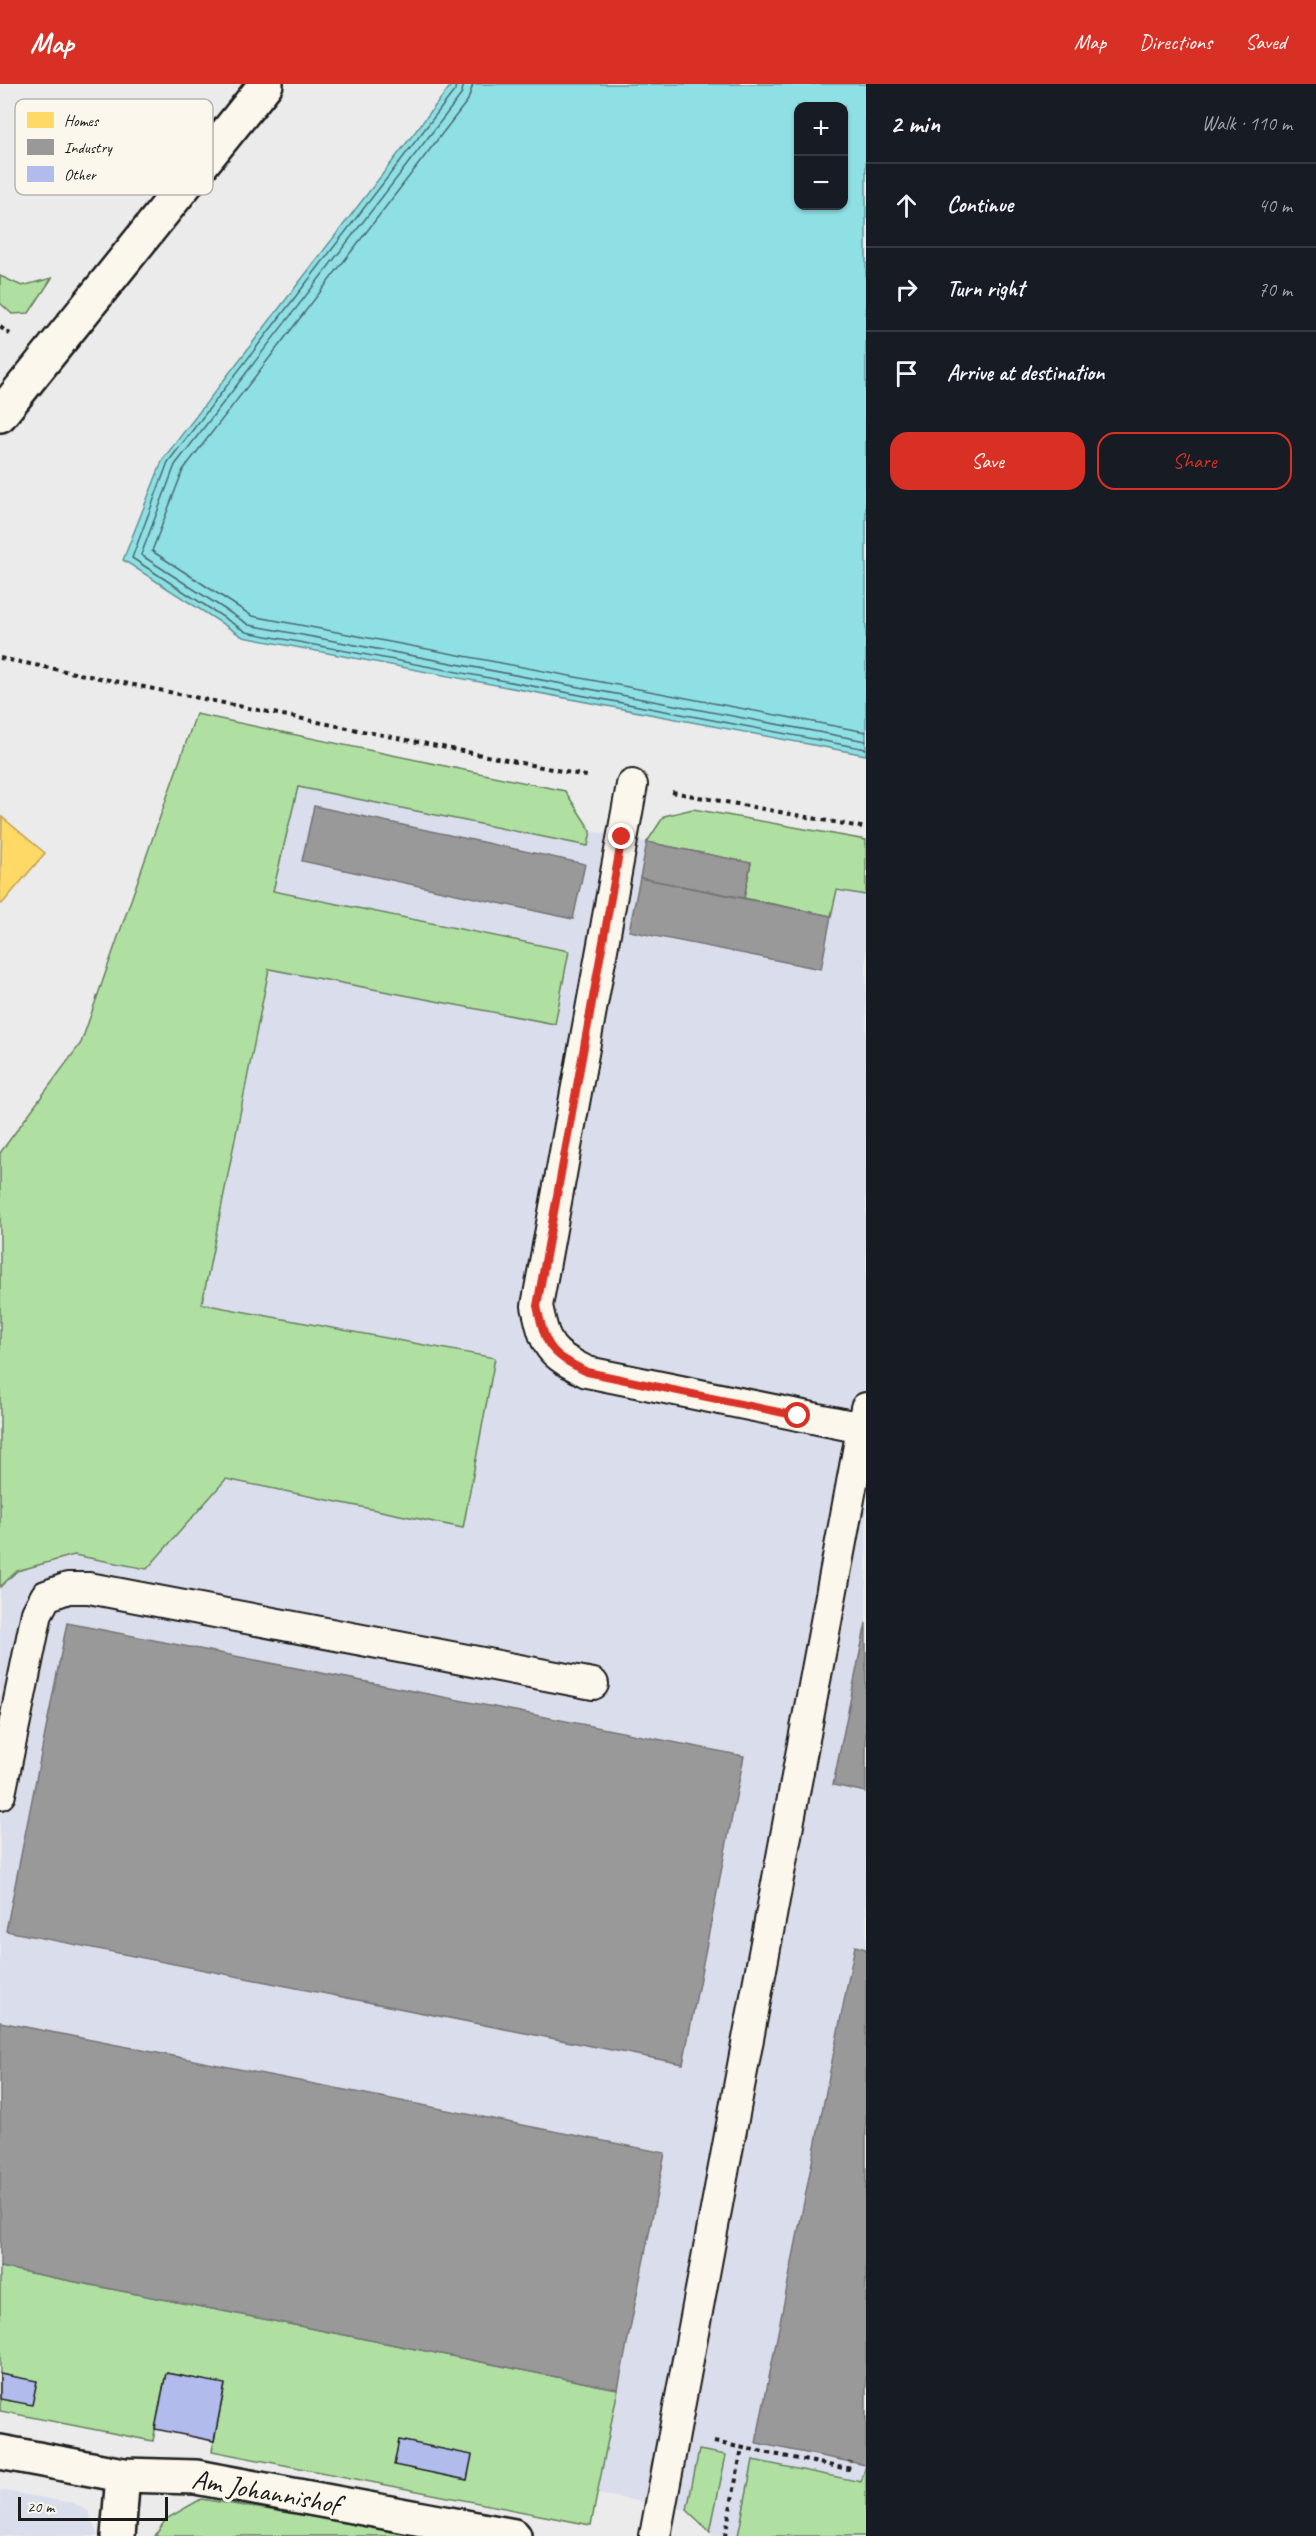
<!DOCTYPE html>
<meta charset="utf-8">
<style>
:root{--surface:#171b24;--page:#20242c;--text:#f1f3f6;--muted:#9ea1a6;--line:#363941;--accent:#d93025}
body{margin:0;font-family:Caveat,sans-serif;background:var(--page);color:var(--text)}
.controls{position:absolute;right:18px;top:18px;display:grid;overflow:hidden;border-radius:12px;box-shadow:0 2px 4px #0004}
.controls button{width:54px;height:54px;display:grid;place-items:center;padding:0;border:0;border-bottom:2px solid var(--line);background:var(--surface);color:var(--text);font:30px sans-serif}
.scale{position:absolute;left:18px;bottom:15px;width:150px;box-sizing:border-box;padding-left:6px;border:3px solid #1c1c1c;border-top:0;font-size:16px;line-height:21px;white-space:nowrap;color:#1c1c1c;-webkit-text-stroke:4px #fbf7ec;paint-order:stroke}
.stop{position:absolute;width:18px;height:18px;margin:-14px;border:4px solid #d93025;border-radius:50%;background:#fff}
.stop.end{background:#d93025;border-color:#fff;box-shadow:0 2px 6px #0008}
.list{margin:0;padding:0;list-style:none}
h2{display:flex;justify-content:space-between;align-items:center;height:78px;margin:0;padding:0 24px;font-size:26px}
h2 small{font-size:20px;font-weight:400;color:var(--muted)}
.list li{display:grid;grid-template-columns:39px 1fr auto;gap:18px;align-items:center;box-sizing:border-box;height:84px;padding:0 24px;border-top:2px solid var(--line)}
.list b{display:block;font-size:22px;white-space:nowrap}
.list em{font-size:20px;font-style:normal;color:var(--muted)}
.actions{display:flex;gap:12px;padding:18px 24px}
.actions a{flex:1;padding:14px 0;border:2px solid var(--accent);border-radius:18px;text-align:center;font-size:21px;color:var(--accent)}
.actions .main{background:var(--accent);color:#fff}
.icon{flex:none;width:33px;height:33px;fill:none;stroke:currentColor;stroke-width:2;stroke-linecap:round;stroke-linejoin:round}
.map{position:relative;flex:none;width:866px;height:2452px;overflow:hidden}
header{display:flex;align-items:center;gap:36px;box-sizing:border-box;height:84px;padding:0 30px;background:var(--accent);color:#fff}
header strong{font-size:28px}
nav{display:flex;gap:33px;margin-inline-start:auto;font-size:21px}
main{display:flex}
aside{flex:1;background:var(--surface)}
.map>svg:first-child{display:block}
</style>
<header>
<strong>Map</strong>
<nav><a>Map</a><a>Directions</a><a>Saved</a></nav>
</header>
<main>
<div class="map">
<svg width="866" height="2452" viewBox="0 0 866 2452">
<rect width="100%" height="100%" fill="#ecebec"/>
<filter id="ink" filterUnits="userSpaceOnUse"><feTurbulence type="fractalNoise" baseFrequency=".0167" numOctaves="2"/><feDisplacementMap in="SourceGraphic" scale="12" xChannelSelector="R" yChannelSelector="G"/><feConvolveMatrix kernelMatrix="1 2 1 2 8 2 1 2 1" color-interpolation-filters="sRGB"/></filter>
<g filter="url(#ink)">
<g fill="#daddec">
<polygon points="298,703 588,762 591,747 751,779 745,814 831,832 837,806 866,811 866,2381 862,2398 753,2376 738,2452 713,2452 710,2448 726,2372 699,2367 687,2426 598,2410 618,2305 0,2183 0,1503 17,1487 74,1471 147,1485 226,1395 463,1443 495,1274 202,1221 269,885 555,940 569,867 273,808"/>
<polygon points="0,2406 73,2419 88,2427 98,2452 0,2452"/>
</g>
<g fill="#afe0a1" stroke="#667e5e" stroke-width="1.5">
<polygon points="0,192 22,202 52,194 29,229 12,230 0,219"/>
<polygon points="196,630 565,707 591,747 588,762 298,703 273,807 569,867 555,940 269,885 202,1220 495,1274 463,1444 226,1395 147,1485 74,1471 17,1487 0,1503 0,1069 81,959"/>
<polygon points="693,725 866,756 866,811 837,806 831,832 744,814 751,779 647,758 664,732"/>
<polygon points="0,2183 618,2305 591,2441 212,2367 225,2301 166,2289 153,2357 0,2327"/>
<polygon points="699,2366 726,2371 710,2448 687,2426"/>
<polygon points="753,2376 861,2398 866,2381 866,2452 738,2452"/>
<polygon points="201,2415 433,2452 155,2452 166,2435"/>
</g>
<path fill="#8ee0e5" stroke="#609295" stroke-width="1.5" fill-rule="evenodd" d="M452,0h414v671l-623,-118 -120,-77 40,-101zM798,22h46v100h-46z"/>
<polygon fill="#ffd966" stroke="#bba050" stroke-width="1.5" points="2,733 45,769 2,820 0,818"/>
<g fill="#999" stroke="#747474" stroke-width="1.5">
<polygon points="314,722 585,780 573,835 302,777"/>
<polygon points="647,758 751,779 744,814 640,794"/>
<polygon points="640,794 831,832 821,885 629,847"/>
<polygon points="67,1539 744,1672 683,1980 6,1847"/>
<polygon points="866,1539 866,1708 833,1701"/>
<polygon points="855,1862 866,1865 866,2381 756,2359"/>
<polygon points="0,1938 665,2069 618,2305 0,2183"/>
</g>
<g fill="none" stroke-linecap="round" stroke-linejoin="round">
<g stroke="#4a6a6c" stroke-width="1.5">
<polyline points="456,0 455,6 168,378 132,474 246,548 866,665"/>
<polyline points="464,0 461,11 175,381 141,471 249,541 866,657"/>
<polyline points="473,0 468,16 183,386 152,467 252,532 866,648"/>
</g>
</g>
<g fill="#b1bbec" stroke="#1c1c1c" stroke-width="1.5">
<polygon points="166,2289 225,2300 214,2357 155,2345"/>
<polygon points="0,2290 37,2297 32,2321 0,2315"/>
<polygon points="399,2356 472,2371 467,2396 394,2381"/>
</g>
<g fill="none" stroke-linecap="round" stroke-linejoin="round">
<defs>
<g id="service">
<path d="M632,701l-95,521c9,42 12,47 50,66l275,56"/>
<polyline points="0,1710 37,1529 46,1512 68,1504 89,1504 593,1600"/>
<polyline points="655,2452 866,1324"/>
</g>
<g id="minor">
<polyline points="0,2368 123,2391 196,2393 514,2452"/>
<polyline points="118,2452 123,2391"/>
</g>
<polyline id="tertiary" points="0,331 266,0"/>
</defs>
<use href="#service" stroke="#1c1c1c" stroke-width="34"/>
<use href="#minor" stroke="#1c1c1c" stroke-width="38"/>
<use href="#tertiary" stroke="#1c1c1c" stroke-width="38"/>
<g stroke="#1c1c1c" stroke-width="4" stroke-dasharray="4.5 4.5" stroke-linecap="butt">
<polyline points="0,243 10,250"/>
<polyline points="0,574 591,693"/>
<polyline points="672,708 866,744"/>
<polyline points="714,2358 848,2385 850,2377"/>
<polyline points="725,2452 742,2364"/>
</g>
<use href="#service" stroke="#fbf7ec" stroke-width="30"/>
<use href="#minor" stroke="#fbf7ec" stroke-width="33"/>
<use href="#tertiary" stroke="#fbf7ec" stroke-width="33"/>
</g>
</g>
<g fill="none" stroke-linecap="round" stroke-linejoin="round" filter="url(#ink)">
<path stroke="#d93025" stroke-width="8" d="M622,753l-85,469c9,41 12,47 50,66l211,44"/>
</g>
<g text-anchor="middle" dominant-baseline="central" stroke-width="6" stroke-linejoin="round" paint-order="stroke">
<g font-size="28" fill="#1c1c1c" stroke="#fbf7ec">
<text transform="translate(266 2407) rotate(10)">Am Johannishof</text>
</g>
</g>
<rect x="15" y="15" width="198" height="96" rx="9" fill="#fbf7ec" stroke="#b8b5ae" stroke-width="1.5"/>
<rect x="27" y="28" width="27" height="16" fill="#ffd966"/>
<rect x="27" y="55" width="27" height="16" fill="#999"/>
<rect x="27" y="82" width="27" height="16" fill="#b1bbec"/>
<g font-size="16" fill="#1c1c1c">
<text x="64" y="42">Homes</text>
<text x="64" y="69">Industry</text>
<text x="64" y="96">Other</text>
</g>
</svg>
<div class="controls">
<button>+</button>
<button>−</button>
</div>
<div class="scale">20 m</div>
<div class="stop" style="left:798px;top:1332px"></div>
<div class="stop end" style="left:622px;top:753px"></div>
</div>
<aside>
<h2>2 min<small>Walk · 110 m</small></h2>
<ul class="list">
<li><svg class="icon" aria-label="ahead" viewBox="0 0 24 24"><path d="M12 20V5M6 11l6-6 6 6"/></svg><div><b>Continue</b></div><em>40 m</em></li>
<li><svg class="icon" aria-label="right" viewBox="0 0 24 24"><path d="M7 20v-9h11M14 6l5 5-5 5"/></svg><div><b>Turn right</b></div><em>70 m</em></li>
<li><svg class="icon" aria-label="arrive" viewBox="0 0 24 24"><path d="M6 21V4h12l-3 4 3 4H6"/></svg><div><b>Arrive at destination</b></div></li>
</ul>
<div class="actions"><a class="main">Save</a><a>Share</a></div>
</aside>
</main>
